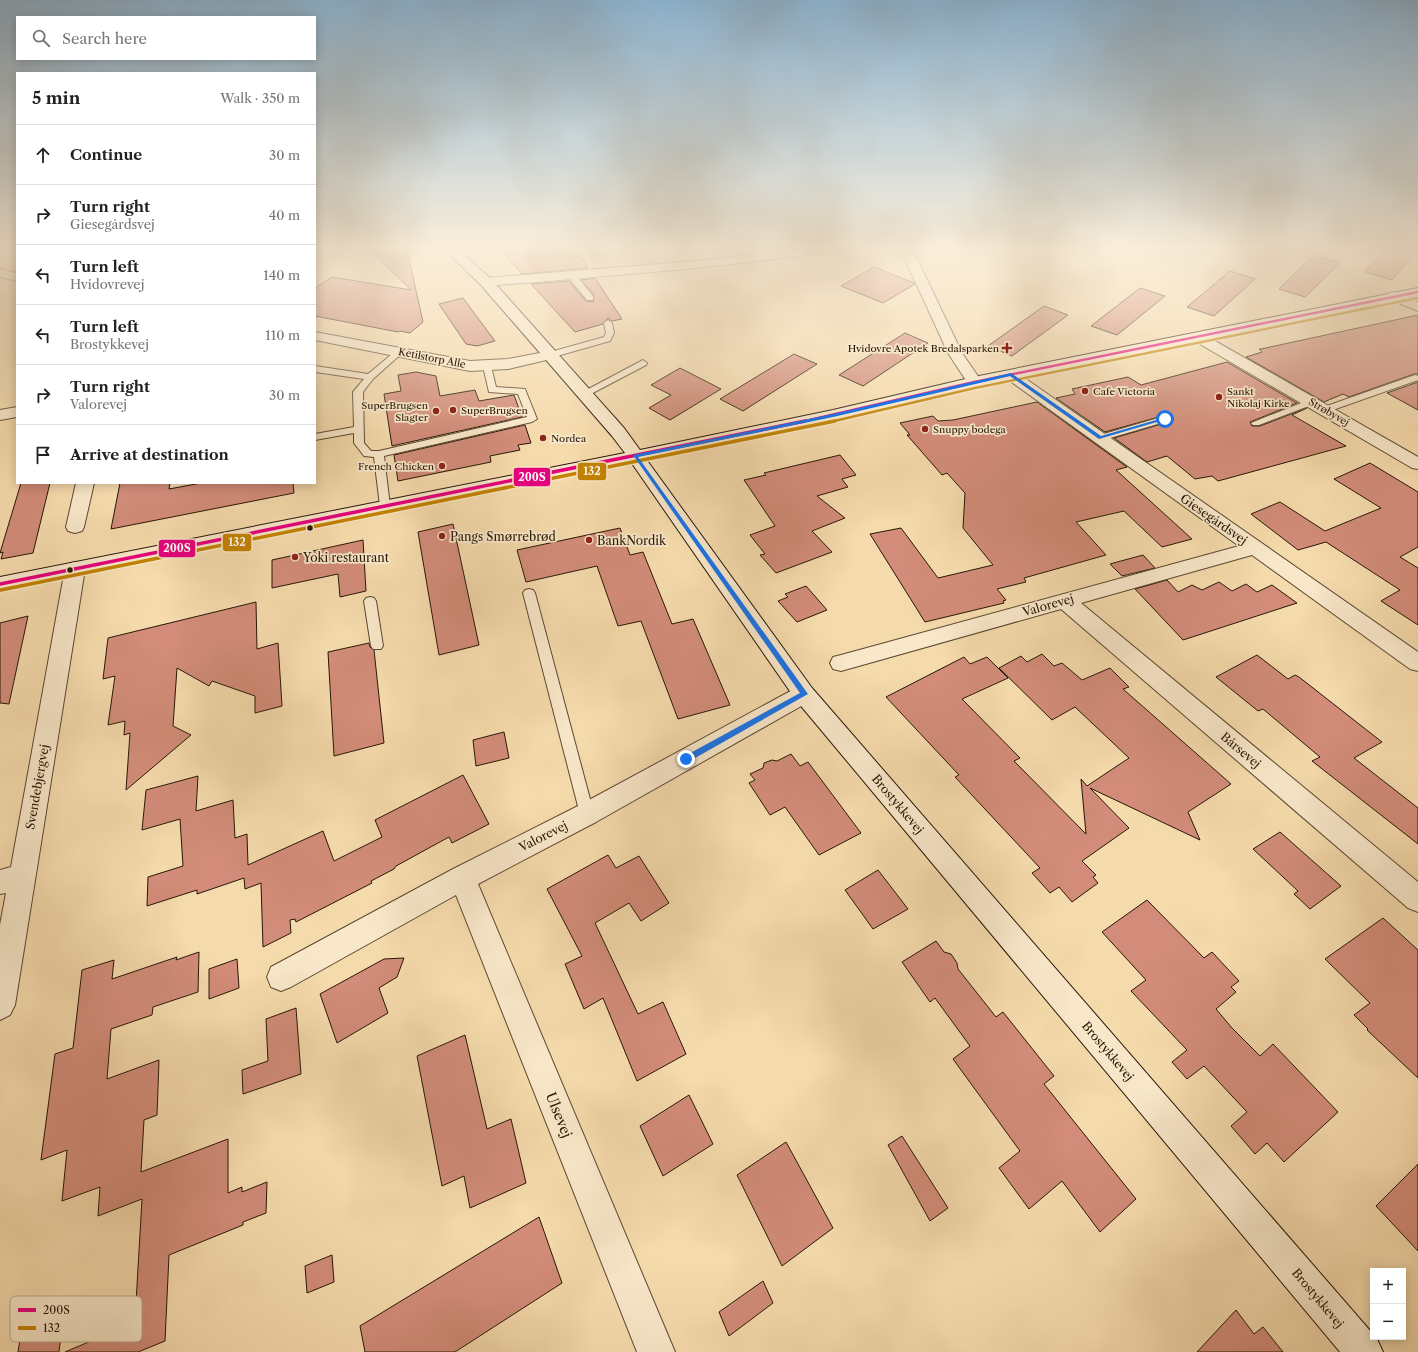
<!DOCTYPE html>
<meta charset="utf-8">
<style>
:root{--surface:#fff;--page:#f6f6f6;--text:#222;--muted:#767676;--line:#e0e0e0}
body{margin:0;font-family:"Libre Caslon Text",serif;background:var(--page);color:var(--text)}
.controls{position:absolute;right:12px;bottom:12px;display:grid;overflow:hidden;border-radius:0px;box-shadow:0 2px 10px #0003}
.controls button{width:36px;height:36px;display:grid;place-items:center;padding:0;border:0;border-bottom:1px solid var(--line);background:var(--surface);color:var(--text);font:20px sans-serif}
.stop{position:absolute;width:12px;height:12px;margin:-9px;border:3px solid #1a73e8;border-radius:50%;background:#fff}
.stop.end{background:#1a73e8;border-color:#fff;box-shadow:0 1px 4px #0008}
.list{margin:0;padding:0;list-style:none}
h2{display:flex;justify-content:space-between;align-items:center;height:52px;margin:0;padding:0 16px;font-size:17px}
h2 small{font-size:13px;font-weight:400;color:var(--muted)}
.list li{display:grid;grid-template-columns:26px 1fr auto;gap:12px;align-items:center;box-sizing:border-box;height:60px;padding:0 16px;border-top:1px solid var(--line)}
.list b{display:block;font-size:15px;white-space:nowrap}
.list p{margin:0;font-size:13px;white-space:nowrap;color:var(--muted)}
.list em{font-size:13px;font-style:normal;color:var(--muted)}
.icon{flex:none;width:22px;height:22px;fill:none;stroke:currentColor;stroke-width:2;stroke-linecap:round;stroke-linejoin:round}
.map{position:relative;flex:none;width:1418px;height:1352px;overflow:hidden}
.search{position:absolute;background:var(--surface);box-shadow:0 2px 10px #0003;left:16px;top:16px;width:300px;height:44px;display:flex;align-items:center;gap:10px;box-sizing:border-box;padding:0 14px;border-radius:0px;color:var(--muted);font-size:15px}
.panel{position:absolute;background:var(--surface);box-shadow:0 2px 10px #0003;left:16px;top:72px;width:300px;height:412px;border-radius:0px}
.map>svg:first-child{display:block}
</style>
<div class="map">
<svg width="1418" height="1352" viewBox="0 0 1418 1352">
<rect width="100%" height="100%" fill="#f5daac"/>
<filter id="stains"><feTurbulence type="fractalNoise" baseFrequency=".005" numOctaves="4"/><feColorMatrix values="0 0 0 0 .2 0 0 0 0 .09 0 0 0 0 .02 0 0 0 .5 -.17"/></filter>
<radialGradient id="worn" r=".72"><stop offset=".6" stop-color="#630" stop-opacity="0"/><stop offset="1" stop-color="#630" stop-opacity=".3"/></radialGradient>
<polygon fill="#bdbf88" stroke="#726b47" points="585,246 638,246 640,251 590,255"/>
<g fill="#d28c79" stroke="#271706">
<polygon points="366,246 406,246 423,322 410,333 400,331 398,332 315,316 315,288 332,277 411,290"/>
<polygon points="526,246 568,246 583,260 588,268 522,274 502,251"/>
<polygon points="1389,246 1418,246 1418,250 1392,280 1365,272"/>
<polygon points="1314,255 1340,263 1305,297 1279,289"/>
<polygon points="874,267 914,283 915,284 883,303 841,286"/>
<polygon points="1230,271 1255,279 1214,316 1187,307"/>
<polygon points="595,278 622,319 612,321 608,318 603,324 575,332 531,284 569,281 586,301 593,302 594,295 581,280"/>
<polygon points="1140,288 1165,296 1117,335 1091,326"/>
<polygon points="463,298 480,321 495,341 477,346 466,344 439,304"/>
<polygon points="1044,306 1068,315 1012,356 988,346"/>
<polygon points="1418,315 1418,374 1414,374 1349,397 1343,394 1324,402 1246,357 1262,352 1259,349 1261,349"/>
<polygon points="905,333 928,343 863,386 839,375"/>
<polygon points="794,354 817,364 743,411 720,399"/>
<polygon points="1227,362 1297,403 1250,422 1252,426 1260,426 1307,408 1292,415 1346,446 1218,481 1212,476 1195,479 1167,456 1147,462 1114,438 1168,422 1171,419 1166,415 1105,432 1056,398 1075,394 1072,389 1128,377 1141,385"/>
<polygon points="680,368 721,389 670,420 649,408 671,395 651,385"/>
<polygon points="416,372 436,376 440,396 475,390 479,401 514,395 522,417 392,446 384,394 401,391 398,375"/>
<polygon points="1418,382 1418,410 1387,393"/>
<polygon points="1037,402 1127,467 1116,470 1192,539 1162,547 1124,511 1076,522 1106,555 1024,578 1026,582 997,589 1006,600 1003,601 1004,603 925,622 870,534 901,528 938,578 993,565 963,528 965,493 947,473 942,475 907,435 910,435 900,423 933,416 938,421 953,420"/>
<polygon points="525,425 531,443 518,445 520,450 490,456 491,462 398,481 394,455"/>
<polygon points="840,455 856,475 842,479 848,487 817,496 845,518 812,531 832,552 776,573 760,555 765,554 750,535 775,526 744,480 766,475 764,473"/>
<polygon points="1370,463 1418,492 1418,547 1400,557 1418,568 1418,625 1381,601 1400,590 1326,542 1298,550 1251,514 1280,502 1325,531 1381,508 1334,479"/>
<polygon points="21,483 50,483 33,553 1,559 3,552 0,553"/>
<polygon points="120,483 170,483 169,489 201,483 293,483 294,493 111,529"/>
<polygon points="453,524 479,645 439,655 418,532"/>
<polygon points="620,528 630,555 643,552 672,624 693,619 730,705 678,719 641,621 618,626 597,566 526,582 517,550"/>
<polygon points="363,540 366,591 340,597 338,574 272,588 272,560"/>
<polygon points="1143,555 1155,568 1122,576 1110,564"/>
<polygon points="1167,580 1178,592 1192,585 1202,590 1219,582 1232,591 1246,584 1257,592 1272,585 1297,603 1183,640 1135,589"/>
<polygon points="806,586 827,610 797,622 778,601 788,597 785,594"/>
<polygon points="256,602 257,649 278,643 282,706 255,713 255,696 212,681 209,686 177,668 173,726 191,735 126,790 130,733 124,735 125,721 108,725 115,676 103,679 108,638"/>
<polygon points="28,616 9,704 0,703 0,623"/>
<polygon points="369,643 370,647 374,650 384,743 334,756 328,652"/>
<polygon points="1042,654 1054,666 1062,663 1082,680 1110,668 1129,687 1123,689 1231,784 1188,812 1200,840 1090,788 1129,828 1082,861 1096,875 1093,877 1098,883 1072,902 1059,887 1050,893 1032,873 1040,868 955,777 959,775 886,697 964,657 970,664 987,657 1008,678 962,699 1020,758 1014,761 1086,834 1081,779 1087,786 1129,758 1075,707 1052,720 999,668 1021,656 1027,662"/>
<polygon points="1257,655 1288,679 1295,675 1299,677 1382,742 1354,758 1418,808 1418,844 1312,761 1320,757 1263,709 1258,711 1216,677"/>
<polygon points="504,732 509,758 476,766 473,740"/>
<polygon points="791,754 800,766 808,762 861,833 819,855 785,807 770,815 749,783 755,780 750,774 763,768 764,763 772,760 777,761"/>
<polygon points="463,775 489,824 452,843 449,837 396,866 394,869 371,881 372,883 296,922 295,919 290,920 291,933 263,947 261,883 245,889 244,878 197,894 197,890 147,906 148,877 183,866 180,819 142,830 146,790 198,776 196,811 233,800 235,838 247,834 248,865 323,831 334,861 382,837 375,820"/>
<polygon points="1280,832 1341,886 1310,909 1294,894 1298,891 1253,849"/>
<polygon points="608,855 616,868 639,856 669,903 641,921 629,903 595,923 638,1014 663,1002 686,1054 637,1081 603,998 584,1009 565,964 582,956 547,889"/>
<polygon points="878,870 908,909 873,929 845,890"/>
<polygon points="1147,900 1204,958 1212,952 1239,981 1231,987 1236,992 1216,1009 1232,1028 1260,1056 1273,1044 1338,1112 1284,1162 1267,1143 1255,1154 1231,1126 1247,1112 1204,1066 1187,1079 1172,1062 1187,1050 1131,991 1146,980 1102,932"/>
<polygon points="1383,918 1418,950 1418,1078 1367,1030 1368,1029 1354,1015 1370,1003 1325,959"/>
<polygon points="936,941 944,952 951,954 957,963 958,969 996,1017 1003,1012 1054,1076 1044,1084 1136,1199 1100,1232 1062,1181 1029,1209 999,1168 1020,1151 953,1059 970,1046 935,998 930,1002 902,962"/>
<polygon points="199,952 198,992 153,1007 152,1015 111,1029 107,1079 159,1060 157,1115 144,1120 141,1172 228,1139 228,1193 242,1187 242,1192 267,1182 266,1213 243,1222 243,1225 169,1255 165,1341 138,1352 65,1352 126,1326 127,1307 136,1303 142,1199 98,1216 100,1187 62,1201 67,1150 41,1160 55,1054 73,1048 82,970 114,960 112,979 177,957 176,960"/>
<polygon points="404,958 397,977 379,988 388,1013 337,1043 320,994 384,959"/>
<polygon points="237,959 239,988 209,999 209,969"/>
<polygon points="296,1008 301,1074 243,1094 242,1070 268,1061 266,1019"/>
<polygon points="465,1035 487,1129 511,1119 526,1183 470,1208 464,1176 442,1186 417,1056"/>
<polygon points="689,1095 713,1144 663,1176 640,1126"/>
<polygon points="902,1136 948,1208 930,1221 888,1145"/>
<polygon points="786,1142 833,1228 782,1266 737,1175"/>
<polygon points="1418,1164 1418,1251 1376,1206"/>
<polygon points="539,1217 562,1283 455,1352 365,1352 360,1326"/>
<polygon points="332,1255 334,1282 307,1293 305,1266"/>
<polygon points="763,1281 773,1303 729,1336 719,1312"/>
<polygon points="1236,1310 1254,1334 1263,1327 1283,1352 1197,1352"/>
<polygon points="64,1311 59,1352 18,1352 22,1328"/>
</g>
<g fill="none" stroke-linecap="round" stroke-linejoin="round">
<defs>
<g id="lane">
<polygon points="568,273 574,273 593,296 593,300 587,300 568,277"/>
<polygon points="608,320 612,323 614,333 610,341 550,358 546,355 547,353 604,337 606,333 604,323"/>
<polygon points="398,349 401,350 401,354 373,379 363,392 364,443 371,451 379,451 527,417 518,394 489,392 483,366 487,363 491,366 496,387 525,389 537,419 532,422 384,456 390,506 385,509 380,506 374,457 364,456 354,443 354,433 315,440 315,434 354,427 353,392 364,379 315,372 315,366 368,374"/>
<polygon points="643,360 647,363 646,365 587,396 581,396 579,394"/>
<polygon points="1415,375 1418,376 1418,380 1327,412 1321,412 1319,410 1321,408"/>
<polygon points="1311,399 1316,402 1314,404 1259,425 1253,425 1251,423"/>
<polygon points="1165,416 1170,419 1168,421 1100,441 1095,438 1097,436"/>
<polygon points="529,589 533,590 535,593 594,814 592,819 587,821 582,819 580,814 523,593 525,590"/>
<polygon points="370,597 374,598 376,601 383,646 381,649 373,649 371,646 364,601 366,598"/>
</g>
<g id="street">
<path d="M816,246h30l-6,4c-117,18 -236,26 -354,36l-5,-1 -2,-3 2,-3 5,-1 222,-18z"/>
<polygon points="899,246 911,246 962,353 982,382 979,385 969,385 948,353"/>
<polygon points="0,269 17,273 17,281 0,277"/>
<polygon points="1394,292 1418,302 1418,311 1389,299 1387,296 1389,293"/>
<polygon points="315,332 470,361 508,359 550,351 555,352 557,355 555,358 508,369 470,371 315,340"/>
<polygon points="1198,333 1203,334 1418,457 1418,469 1412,468 1193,340 1191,337 1193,334"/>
<polygon points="1011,370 1016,372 1418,652 1418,671 1410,669 1252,555 1081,603 1418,882 1418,912 1408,908 1061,609 841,671 833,669 830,663 833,657 841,655 1239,546 1006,378 1003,375 1006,372"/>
<polygon points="17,407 17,417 0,420 0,410"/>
<polygon points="76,483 94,483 84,527 82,531 75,533 68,531 66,527"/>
<polygon points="75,562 82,564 85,569 15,1005 10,1015 0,1020 0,925 6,893 0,894 0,870 11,867 65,569 68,564"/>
<polygon points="804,685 812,688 815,694 812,700 596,822 478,884 675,1352 637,1352 456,895 291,987 281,991 271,987 267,977 271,967 453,869 578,806 796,688"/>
</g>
<polygon id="secondary" points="441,246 454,246 491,279 624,428 640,450 833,410 974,377 1418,288 1418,296 974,387 833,420 646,459 812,688 1373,1334 1373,1337 1377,1339 1383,1352 1340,1352 796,700 631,462 0,591 0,577 625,453 612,436 481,285"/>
</defs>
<use href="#lane" stroke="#5a4830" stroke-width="2"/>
<use href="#street" stroke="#5a4830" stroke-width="2"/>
<use href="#secondary" stroke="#271706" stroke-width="2"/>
<use href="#lane" fill="#f8e7c9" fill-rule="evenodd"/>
<use href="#street" fill="#f8e7c9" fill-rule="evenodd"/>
<use href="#secondary" fill="#f8e7c9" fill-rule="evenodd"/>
<defs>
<polyline id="bus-1-far1" points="801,422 974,382 1418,292"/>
<polyline id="bus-1" points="0,584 805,421"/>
<polyline id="bus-2-far1" points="830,422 975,388 1418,298"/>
<polyline id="bus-2" points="1,590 835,421"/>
</defs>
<use href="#bus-1-far1" stroke="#f8e7c9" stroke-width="4.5"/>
<use href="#bus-1" stroke="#f8e7c9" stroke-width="6"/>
<use href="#bus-2-far1" stroke="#f8e7c9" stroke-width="4.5"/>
<use href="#bus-2" stroke="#f8e7c9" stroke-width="6"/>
<use href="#bus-1-far1" stroke="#e5007d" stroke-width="2.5"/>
<use href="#bus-1" stroke="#e5007d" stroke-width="3.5"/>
<use href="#bus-2-far1" stroke="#c38202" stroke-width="2.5"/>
<use href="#bus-2" stroke="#c38202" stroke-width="3.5"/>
</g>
<linearGradient id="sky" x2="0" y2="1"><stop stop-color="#8cb5d4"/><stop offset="0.57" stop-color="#faeeda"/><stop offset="1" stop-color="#faeeda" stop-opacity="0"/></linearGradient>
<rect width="1418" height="435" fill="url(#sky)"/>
<polygon fill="#1a73e8" points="1011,373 1101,436 1163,418 1167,419 1099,439 1010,376 833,417 638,457 808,694 688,762 683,762 683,757 800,693 633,455 833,414"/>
<g fill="#8f2418" stroke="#f8e7c9" stroke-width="1.5">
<path d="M1005 342h4v4h4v4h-4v4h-4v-4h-4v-4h4z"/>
<circle cx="1085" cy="391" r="4"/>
<circle cx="1219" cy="397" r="4"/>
<circle cx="453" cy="410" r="4"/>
<circle cx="436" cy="411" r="4"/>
<circle cx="925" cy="429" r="4"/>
<circle cx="543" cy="438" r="4"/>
<circle cx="442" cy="466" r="4"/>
<circle cx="442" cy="536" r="4"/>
<circle cx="589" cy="540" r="4"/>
<circle cx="295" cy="557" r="4"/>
</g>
<g fill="#271706" stroke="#f8e7c9" stroke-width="1.5">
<circle cx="310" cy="528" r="3.5"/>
<circle cx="70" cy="570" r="3.5"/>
</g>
<g text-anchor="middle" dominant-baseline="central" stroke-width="3.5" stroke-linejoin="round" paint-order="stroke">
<g font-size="10" fill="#271706" stroke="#f8e7c9" text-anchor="start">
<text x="999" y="348" text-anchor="end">Hvidovre Apotek Bredalsparken</text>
<text x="1093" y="391">Cafe Victoria</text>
<text x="1227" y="391">Sankt<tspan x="1227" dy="12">Nikolaj Kirke</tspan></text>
<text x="428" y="405" text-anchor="end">SuperBrugsen<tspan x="428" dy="12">Slagter</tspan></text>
<text x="461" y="410">SuperBrugsen</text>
<text x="933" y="429">Snuppy bodega</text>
<text x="551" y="438">Nordea</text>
<text x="434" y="466" text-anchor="end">French Chicken</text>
</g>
<g font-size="10" fill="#271706" stroke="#f8e7c9">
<text transform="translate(432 358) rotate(11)">Ketilstorp Alle</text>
<text transform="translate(1329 412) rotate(30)">Strøbyvej</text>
</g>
<g font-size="12" fill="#271706" stroke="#f8e7c9">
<text transform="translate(1214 519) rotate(35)">Giesegårdsvej</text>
<text transform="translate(1048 605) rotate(-16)">Valorevej</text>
<text transform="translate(1241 750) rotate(40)">Bårsevej</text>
<text transform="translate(37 787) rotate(-80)">Svendebjergvej</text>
<text transform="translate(898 804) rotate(50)">Brostykkevej</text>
<text transform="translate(543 836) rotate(-27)">Valorevej</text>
<text transform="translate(1108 1051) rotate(50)">Brostykkevej</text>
<text transform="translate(1318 1298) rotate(50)">Brostykkevej</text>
</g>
<g font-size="12" fill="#271706" stroke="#f8e7c9" text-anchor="start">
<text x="450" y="536">Pangs Smørrebrød</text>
<text x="597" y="540">BankNordik</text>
<text x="303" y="557">Yoki restaurant</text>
</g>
<g font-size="14" fill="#271706" stroke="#f8e7c9">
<text transform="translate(559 1115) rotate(68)">Ulsevej</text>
</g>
</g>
<rect x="10" y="1296" width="132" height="46" rx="6" fill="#f8e7c9" stroke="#b9a98e" stroke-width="1"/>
<rect x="18" y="1308" width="18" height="4" fill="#e5007d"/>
<rect x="18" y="1326" width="18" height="4" fill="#c38202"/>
<g font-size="11" fill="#271706">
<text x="43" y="1314">200S</text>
<text x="43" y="1332">132</text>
</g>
<g stroke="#f8e7c9" stroke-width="1.5">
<rect x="577" y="462" width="30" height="19" rx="4" fill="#c38202"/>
<rect x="513" y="467" width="38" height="20" rx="4" fill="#e5007d"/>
<rect x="222" y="533" width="30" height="19" rx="4" fill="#c38202"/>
<rect x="158" y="539" width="38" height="19" rx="4" fill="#e5007d"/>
</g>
<g font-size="11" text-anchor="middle" font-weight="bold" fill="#fff">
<text x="592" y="475">132</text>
<text x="532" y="481">200S</text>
<text x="237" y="546">132</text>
<text x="177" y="552">200S</text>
</g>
<rect width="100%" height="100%" filter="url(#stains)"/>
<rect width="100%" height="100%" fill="url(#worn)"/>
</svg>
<div class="controls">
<button>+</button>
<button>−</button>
</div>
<div class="stop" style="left:1165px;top:419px"></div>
<div class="stop end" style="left:686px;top:759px"></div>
<div class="search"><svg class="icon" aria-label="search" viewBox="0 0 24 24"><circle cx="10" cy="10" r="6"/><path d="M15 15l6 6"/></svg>Search here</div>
<section class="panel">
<h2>5 min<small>Walk · 350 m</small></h2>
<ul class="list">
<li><svg class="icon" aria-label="ahead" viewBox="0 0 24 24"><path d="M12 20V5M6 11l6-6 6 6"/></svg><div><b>Continue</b></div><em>30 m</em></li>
<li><svg class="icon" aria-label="right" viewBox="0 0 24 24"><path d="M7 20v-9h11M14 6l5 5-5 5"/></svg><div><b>Turn right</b><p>Giesegårdsvej</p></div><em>40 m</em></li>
<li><svg class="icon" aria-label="left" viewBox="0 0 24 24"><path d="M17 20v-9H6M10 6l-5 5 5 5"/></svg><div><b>Turn left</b><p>Hvidovrevej</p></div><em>140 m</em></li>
<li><svg class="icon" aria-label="left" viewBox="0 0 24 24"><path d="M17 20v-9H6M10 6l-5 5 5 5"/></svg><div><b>Turn left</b><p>Brostykkevej</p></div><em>110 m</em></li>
<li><svg class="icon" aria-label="right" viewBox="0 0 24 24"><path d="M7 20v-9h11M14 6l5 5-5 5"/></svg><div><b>Turn right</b><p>Valorevej</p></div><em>30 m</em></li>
<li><svg class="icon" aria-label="arrive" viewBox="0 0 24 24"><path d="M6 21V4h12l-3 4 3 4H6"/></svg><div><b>Arrive at destination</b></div></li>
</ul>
</section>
</div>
